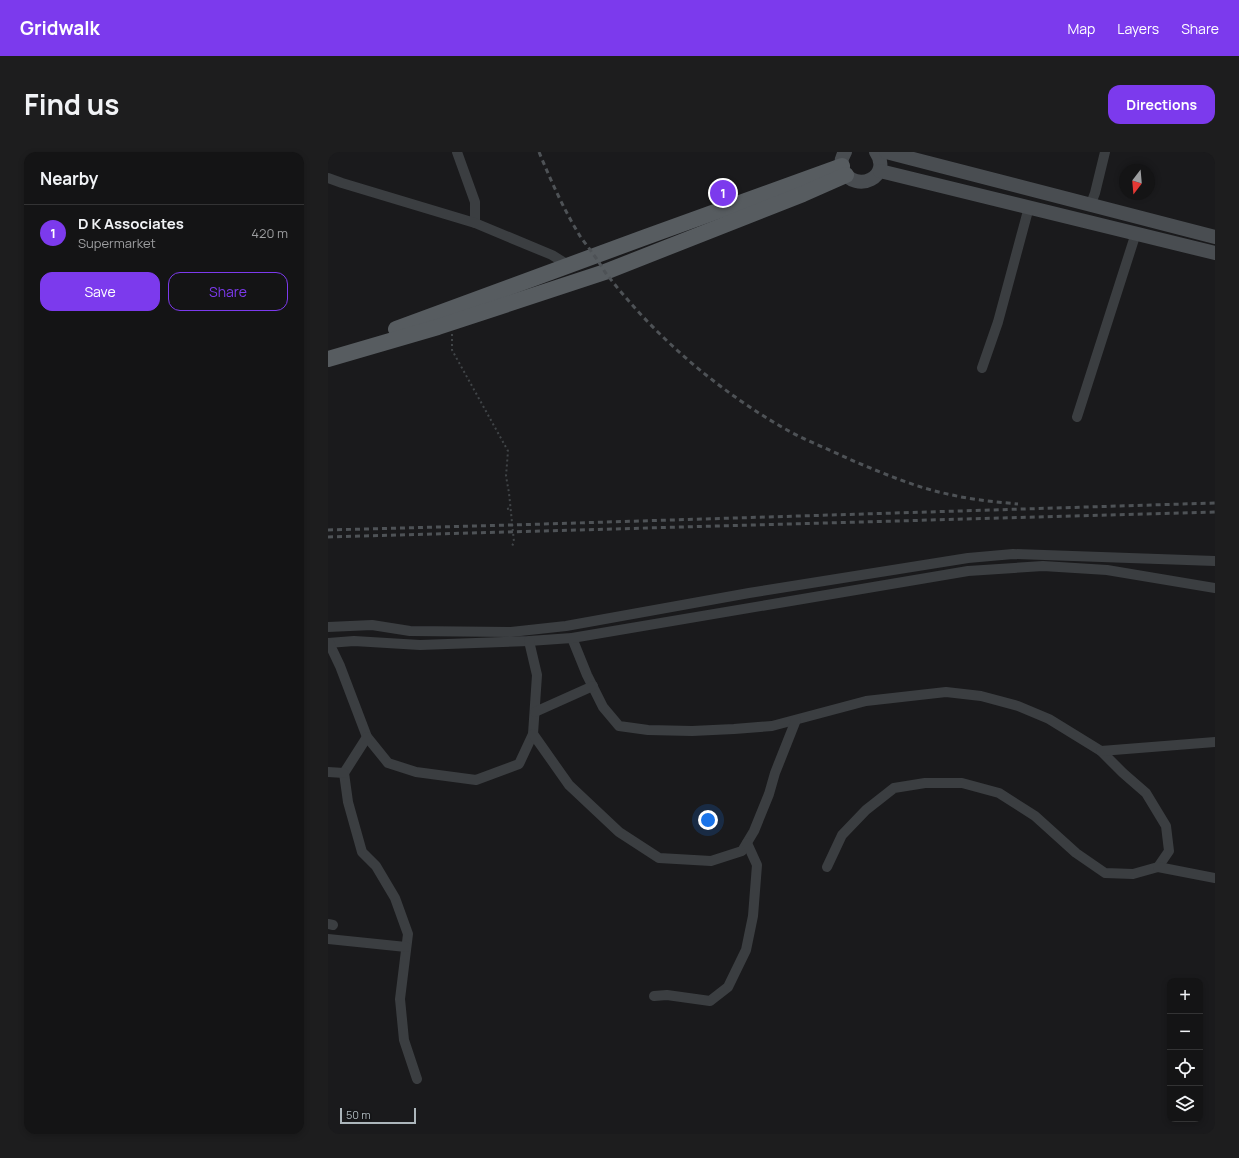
<!DOCTYPE html>
<meta charset="utf-8">
<style>
:root{--surface:#141415;--page:#1d1d1e;--text:#f1f3f6;--muted:#9d9ea0;--line:#333334;--accent:#7c3aed}
body{margin:0;font-family:Manrope,sans-serif;background:var(--page);color:var(--text)}
.controls{position:absolute;right:12px;bottom:12px;display:grid;overflow:hidden;border-radius:8px;box-shadow:0 2px 6px #0003}
.controls button{width:36px;height:36px;display:grid;place-items:center;padding:0;border:0;border-bottom:1px solid var(--line);background:var(--surface);color:var(--text);font:20px sans-serif}
.compass{position:absolute;left:791px;top:12px;width:36px;height:36px;border-radius:50%;background:var(--surface);box-shadow:0 2px 6px #0003;rotate:196deg}
.scale{position:absolute;left:12px;bottom:10px;width:76px;box-sizing:border-box;padding-left:4px;border:2px solid #acb6bb;border-top:0;font-size:11px;line-height:14px;white-space:nowrap;color:#acb6bb;-webkit-text-stroke:3px #141517;paint-order:stroke}
.you{position:absolute;left:380px;top:668px;width:14px;height:14px;margin:-10px;border:3px solid #fff;border-radius:50%;background:#1a73e8;box-shadow:0 0 0 6px #1a73e833}
.badge{display:grid;place-items:center;width:26px;height:26px;border-radius:50%;background:var(--accent);color:#fff;font-size:13px;font-weight:700}
.pin{position:absolute;translate:-50% -50%;border:2px solid #fff;box-shadow:0 1px 4px #0006}
.list{margin:0;padding:0;list-style:none}
h2{display:flex;justify-content:space-between;align-items:center;height:52px;margin:0;padding:0 16px;font-size:17px}
h2 small{font-size:13px;font-weight:400;color:var(--muted)}
.list li{display:grid;grid-template-columns:26px 1fr auto;gap:12px;align-items:center;box-sizing:border-box;height:56px;padding:0 16px;border-top:1px solid var(--line)}
.list b{display:block;font-size:15px;white-space:nowrap}
.list p{margin:0;font-size:13px;white-space:nowrap;color:var(--muted)}
.list em{font-size:13px;font-style:normal;color:var(--muted)}
.actions{display:flex;gap:8px;padding:12px 16px}
.actions a{flex:1;padding:9px 0;border:1px solid var(--accent);border-radius:12px;text-align:center;font-size:14px;color:var(--accent)}
.actions .main{background:var(--accent);color:#fff}
.icon{flex:none;width:22px;height:22px;fill:none;stroke:currentColor;stroke-width:2;stroke-linecap:round;stroke-linejoin:round}
.map{position:relative;flex:none;width:887px;height:982px;overflow:hidden;border-radius:12px}
header{display:flex;align-items:center;gap:24px;box-sizing:border-box;height:56px;padding:0 20px;background:var(--accent);color:#fff}
header strong{font-size:19px}
nav{display:flex;gap:22px;margin-inline-start:auto;font-size:14px}
.intro{display:flex;align-items:center;justify-content:space-between;box-sizing:border-box;height:96px;padding:0 24px}
h1{margin:0;font-size:28px}
.button{padding:10px 18px;border-radius:12px;background:var(--accent);color:#fff;font-size:14px;font-weight:700}
main{display:flex;gap:24px;padding:0 24px}
aside{flex:1;background:var(--surface);border-radius:12px;box-shadow:0 2px 6px #0003}
.map>svg:first-child{display:block}
</style>
<header>
<strong>Gridwalk</strong>
<nav><a>Map</a><a>Layers</a><a>Share</a></nav>
</header>
<div class="intro"><h1>Find us</h1><a class="button">Directions</a></div>
<main>
<aside>
<h2>Nearby<small></small></h2>
<ul class="list">
<li><span class="badge">1</span><div><b>D K Associates</b><p>Supermarket</p></div><em>420 m</em></li>
</ul>
<div class="actions"><a class="main">Save</a><a>Share</a></div>
</aside>
<div class="map">
<svg width="887" height="982" viewBox="0 0 887 982">
<rect width="100%" height="100%" fill="#1a1a1c"/>
<g fill="none" stroke-linecap="round" stroke-linejoin="round">
<g stroke="#414548" stroke-width="2" stroke-dasharray="2 3" stroke-linecap="butt">
<polyline points="124,182 124,198 180,299 178,324 181,341 186,390 184,394"/>
<polyline points="179,357 183,356"/>
</g>
<g stroke="#3b3e41" stroke-width="10">
<polyline points="129,0 147,50 147,71"/>
<polyline points="0,26 14,31 147,71 224,103 240,113"/>
<polyline points="762,54 767,41 777,0"/>
<polyline points="654,216 670,170 701,55"/>
<polyline points="749,265 808,81"/>
<polyline points="0,475 44,473 82,479 183,480 238,474 421,441 640,406 685,402 887,409"/>
<polyline points="244,486 259,523 275,555 291,574 320,578 364,579 406,577 444,574 538,549 618,540 653,544 690,554 721,567 773,599 795,621 818,641 838,674 841,699 830,715 805,722 777,721 748,701 707,664 671,641 634,631 597,631 566,636 538,658 514,683 499,715"/>
<polyline points="0,491 26,489 92,493 201,489 244,486 640,419 715,414 779,418 887,436"/>
<polyline points="1,491 12,514 39,585 60,611 88,620 148,628 191,612 205,582 209,523 201,489"/>
<polyline points="207,560 265,534"/>
<polyline points="205,582 241,633 291,680 331,706 383,709 414,699 426,679 441,642 447,621 468,568"/>
<polyline points="39,585 16,621 20,650 34,700 48,714 67,746 80,782 72,847 76,888 89,927"/>
<polyline points="773,599 887,590"/>
<polyline points="0,620 16,621"/>
<polyline points="830,715 887,726"/>
<polyline points="0,772 5,773"/>
<polyline points="0,787 78,795"/>
<polyline points="326,844 339,843 382,849 400,835 418,798 425,764 429,713 419,691"/>
</g>
<g stroke="#494d51" stroke-width="14">
<path d="M517,0c-3,5 -5,12 -2,18 13,25 50,6 33,-18"/>
<polyline points="558,0 887,85"/>
<polyline points="552,19 887,101"/>
</g>
<g stroke="#575c60" stroke-width="16">
<polyline points="68,177 315,86 514,14"/>
<polyline points="0,207 110,175 277,120 475,42 518,23"/>
</g>
<g stroke="#4e5256" stroke-width="3" stroke-dasharray="5 4" stroke-linecap="butt">
<path d="M211,0c12,29 25,58 41,84 4,6 9,12 13,18 5,6 8,12 12,18 48,63 113,119 182,158 20,11 41,19 62,29 33,14 68,29 103,36 22,5 44,7 66,9"/>
<polyline points="0,378 184,373 887,351"/>
<polyline points="0,385 887,360"/>
</g>
</g>
</svg>
<div class="controls">
<button>+</button>
<button>−</button>
<button><svg class="icon" aria-label="locate" viewBox="0 0 24 24"><circle cx="12" cy="12" r="6"/><path d="M12 2v4M12 18v4M2 12h4M18 12h4"/></svg></button>
<button><svg class="icon" aria-label="layers" viewBox="0 0 24 24"><path d="M12 4l9 5-9 5-9-5zM3 14l9 5 9-5"/></svg></button>
</div>
<svg class="compass" viewBox="-18 -18 36 36"><path d="M0-13l5 13h-10z" fill="#e53935"/><path d="M0 13l5-13h-10z" fill="#9d9ea0"/></svg>
<div class="scale">50 m</div>
<div class="you"></div>
<div class="pin badge" style="left:395px;top:41px">1</div>
</div>
</main>
